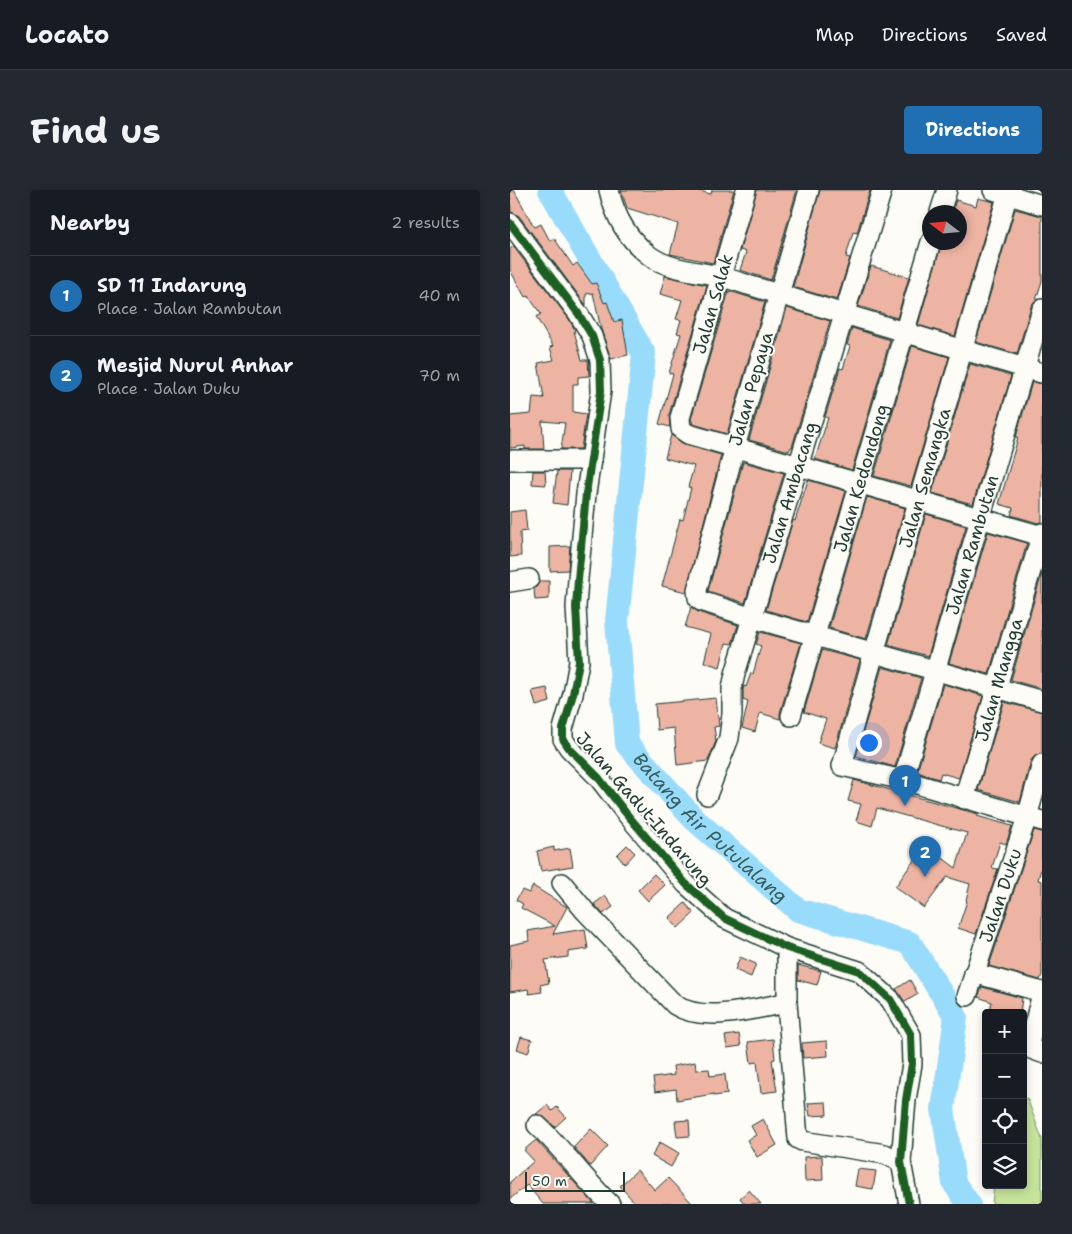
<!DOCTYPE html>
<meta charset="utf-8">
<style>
:root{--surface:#171b24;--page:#242831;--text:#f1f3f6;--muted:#9ea1a6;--line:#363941;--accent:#1f6fb2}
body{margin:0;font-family:"Shantell Sans",sans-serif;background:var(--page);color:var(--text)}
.controls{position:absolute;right:15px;bottom:15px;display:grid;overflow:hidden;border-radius:5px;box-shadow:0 2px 8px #0003}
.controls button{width:45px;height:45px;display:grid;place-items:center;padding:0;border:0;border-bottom:1px solid var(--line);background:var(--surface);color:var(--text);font:25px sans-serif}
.compass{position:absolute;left:412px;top:15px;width:45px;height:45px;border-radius:50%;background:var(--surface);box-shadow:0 2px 8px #0003;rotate:286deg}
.scale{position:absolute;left:15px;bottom:12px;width:100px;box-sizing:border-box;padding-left:5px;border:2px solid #1f3d34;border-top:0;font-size:14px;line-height:18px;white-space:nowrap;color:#1f3d34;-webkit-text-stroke:4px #fdfcf7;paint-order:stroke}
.you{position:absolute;left:358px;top:552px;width:18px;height:18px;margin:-12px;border:4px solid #fff;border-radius:50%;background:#1a73e8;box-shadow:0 0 0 8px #1a73e833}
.badge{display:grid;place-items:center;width:32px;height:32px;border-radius:50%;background:var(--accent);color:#fff;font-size:16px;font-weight:700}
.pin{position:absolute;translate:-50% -41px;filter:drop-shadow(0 1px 2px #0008)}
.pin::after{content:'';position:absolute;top:26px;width:18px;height:15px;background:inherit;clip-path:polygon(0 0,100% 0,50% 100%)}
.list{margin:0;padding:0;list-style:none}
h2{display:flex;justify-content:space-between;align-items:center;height:65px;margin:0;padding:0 20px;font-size:21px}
h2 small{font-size:16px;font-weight:400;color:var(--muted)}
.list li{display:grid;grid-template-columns:32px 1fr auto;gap:15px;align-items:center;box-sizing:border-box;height:80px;padding:0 20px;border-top:1px solid var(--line)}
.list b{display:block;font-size:19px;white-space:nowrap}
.list p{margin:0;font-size:16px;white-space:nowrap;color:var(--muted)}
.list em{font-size:16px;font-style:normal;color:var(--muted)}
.icon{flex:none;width:28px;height:28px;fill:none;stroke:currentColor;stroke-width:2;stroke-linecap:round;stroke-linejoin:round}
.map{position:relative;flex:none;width:532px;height:1014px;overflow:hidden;border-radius:5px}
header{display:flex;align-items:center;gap:30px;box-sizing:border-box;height:70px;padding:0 25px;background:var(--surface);border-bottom:1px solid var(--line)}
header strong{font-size:24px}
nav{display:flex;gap:28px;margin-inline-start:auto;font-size:18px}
.intro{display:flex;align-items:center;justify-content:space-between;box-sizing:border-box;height:120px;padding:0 30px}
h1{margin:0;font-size:35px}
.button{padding:12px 22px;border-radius:5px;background:var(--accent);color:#fff;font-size:18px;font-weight:700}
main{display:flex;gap:30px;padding:0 30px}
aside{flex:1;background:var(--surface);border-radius:5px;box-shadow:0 2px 8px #0003}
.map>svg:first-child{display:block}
</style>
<header>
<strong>Locato</strong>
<nav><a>Map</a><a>Directions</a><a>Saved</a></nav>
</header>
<div class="intro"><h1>Find us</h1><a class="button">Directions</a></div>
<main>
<aside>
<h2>Nearby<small>2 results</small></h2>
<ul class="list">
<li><span class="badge">1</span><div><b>SD 11 Indarung</b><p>Place · Jalan Rambutan</p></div><em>40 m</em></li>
<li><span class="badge">2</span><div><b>Mesjid Nurul Anhar</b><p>Place · Jalan Duku</p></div><em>70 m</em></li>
</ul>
</aside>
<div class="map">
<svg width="532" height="1014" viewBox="0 0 532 1014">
<rect width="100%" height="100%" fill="#fdfcf7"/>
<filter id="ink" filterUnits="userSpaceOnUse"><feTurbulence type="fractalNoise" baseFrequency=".02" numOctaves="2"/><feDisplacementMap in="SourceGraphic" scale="10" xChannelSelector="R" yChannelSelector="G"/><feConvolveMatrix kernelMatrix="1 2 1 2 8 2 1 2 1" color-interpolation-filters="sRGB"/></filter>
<g filter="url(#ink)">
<polygon fill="#c5e39b" stroke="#729068" points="517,908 532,949 532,1014 482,1014 484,995 513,995 513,910"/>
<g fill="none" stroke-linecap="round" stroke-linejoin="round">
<path stroke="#99dbfb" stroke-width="24" id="s1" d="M40,0l94,164 -27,267 10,123 67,75 104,91 112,33 46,74 -13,92 11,74 15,21"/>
</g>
<g fill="#edb4a3" stroke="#1f3d34">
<polygon points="0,0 4,0 23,35 25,37 31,34 40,51 44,48 63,76 67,73 82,94 86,93 94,113 97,112 104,132 112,130 118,165 101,169 91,139 83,103 76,104 76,115 9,26 1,22"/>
<polygon points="111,0 186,0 201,4 202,0 224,0 203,73 160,64 168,34 117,18"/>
<polygon points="247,0 287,0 261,90 230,80 236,62 230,60"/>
<polygon points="310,0 360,0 347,43 343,42 336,67 340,68 327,110 283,97"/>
<polygon points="468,8 484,12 445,146 408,135 432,52 450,52 450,22 442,22 446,10 466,16"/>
<polygon points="505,19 532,26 532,91 526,110 521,116 507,164 466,152"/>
<polygon points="3,56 59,129 65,140 64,141 72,170 78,170 79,186 68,187 68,194 63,194 63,222 76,224 71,259 51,259 55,233 32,231 34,259 15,259 15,256 0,258 0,226 21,224 23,207 34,208 28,173 44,170 40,157 43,156 26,127 31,124 18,106 15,107 0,80 0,59"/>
<polygon points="361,76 399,87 387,128 348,116"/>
<polygon points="155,86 197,95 159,225 160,237 149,234 163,184 159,183 171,144 167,143 171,130 166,129 172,110 150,104"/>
<polygon points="219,101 255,112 217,244 183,234 181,229"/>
<polygon points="277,118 320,131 282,257 281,257 279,261 239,250"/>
<polygon points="342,138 380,150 342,280 305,269 318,228 315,227 330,178 333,179 340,156 337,155"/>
<polygon points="402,156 439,167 401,296 364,286"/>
<polygon points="460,174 501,186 463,314 422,303"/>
<polygon points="522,192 532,194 532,332 528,333 501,325 503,318 489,314 508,248 506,247"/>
<polygon points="161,245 175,255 211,265 176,402 152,396 170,329 173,330 181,298 178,297 184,276 155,268"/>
<polygon points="233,272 274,283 235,413 198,401"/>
<polygon points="23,281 35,281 36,295 22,294"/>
<polygon points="47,281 60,281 57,315 43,313"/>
<polygon points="298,290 336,301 297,432 256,420 283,330 285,331"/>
<polygon points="357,307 395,318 356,449 319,438"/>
<polygon points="15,320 17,341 10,342 11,366 0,367 0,322"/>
<polygon points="416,324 456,336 418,466 378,455"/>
<polygon points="478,342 517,353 479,484 439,473"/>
<polygon points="60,356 58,380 40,381 40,357"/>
<polygon points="532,383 532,499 501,490"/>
<polygon points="30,391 39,391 39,409 25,410 24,399"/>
<polygon points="181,417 188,422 228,435 222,454 216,453 210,477 194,472 201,444 175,437"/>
<polygon points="250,442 291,453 270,523 270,529 250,523 245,542 232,538 238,512 233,510 233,499 234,496 236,497 241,483 243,484 251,456 246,454"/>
<polygon points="312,460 350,470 325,558 308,553 316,529 294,522"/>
<polygon points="372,477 411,488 385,577 346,566"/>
<polygon points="433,494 473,506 449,588 431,583 429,589 407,582"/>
<polygon points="37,498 40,512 26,516 22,501"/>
<polygon points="206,508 209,536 204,537 206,551 198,571 167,575 164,538 147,540 145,514"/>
<polygon points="494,512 532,522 532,563 525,566 521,570 510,612 468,600"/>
<polygon points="344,590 468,624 467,626 502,636 496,654 490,652 482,678 488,679 466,744 448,738 457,711 456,710 460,694 437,687 414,718 385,697 415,655 446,678 457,643 367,618 362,636 346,631 351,614 338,611"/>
<polygon points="524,640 532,642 532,675 528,690 532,691 532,785 530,790 479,776"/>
<polygon points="117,655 125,663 115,674 107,665"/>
<polygon points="44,657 44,661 60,658 63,676 31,681 27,661"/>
<polygon points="144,684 155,695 138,711 128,700"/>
<polygon points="23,696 57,717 43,744 75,739 78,759 58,762 58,767 35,770 39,793 30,795 32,802 19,804 18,799 0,802 0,755 19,751 18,741 45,736 11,718 13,714 6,710 12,700 19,703"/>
<polygon points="95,706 103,717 93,724 84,714"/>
<polygon points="175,713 184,723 168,738 159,728"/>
<polygon points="230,767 246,774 241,787 225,780"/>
<polygon points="288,775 311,781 307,795 288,790"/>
<polygon points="400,790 408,804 395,812 386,799"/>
<polygon points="472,797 512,808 510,823 479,823 482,812 468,807"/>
<polygon points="229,844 231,856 217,858 215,846"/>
<polygon points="11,847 22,850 18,863 7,859"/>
<polygon points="263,849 265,869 262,870 267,901 251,903 247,872 241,873 238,852"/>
<polygon points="317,851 318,866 293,868 292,853"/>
<polygon points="185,872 186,880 199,879 200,886 215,884 217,904 204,906 204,904 167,910 166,899 145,902 143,888 164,885 163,876"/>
<polygon points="316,912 317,925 300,926 298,913"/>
<polygon points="37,915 42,921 47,917 56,927 45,937 34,927 26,924"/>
<polygon points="253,929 267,955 247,967 237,950 246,945 241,936"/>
<polygon points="179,930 180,946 167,947 165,931"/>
<polygon points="81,939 98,956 80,976 64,957"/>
<polygon points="26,950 37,962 84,1014 33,1014 17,995 0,1009 0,992 24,971 14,960"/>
<polygon points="150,952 169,963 161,977 142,966"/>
<polygon points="312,966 313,990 295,991 294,967"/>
<polygon points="348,979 366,981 363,999 345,996"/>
<polygon points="127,980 145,1000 158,988 183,1014 126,1014 110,996"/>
<polygon points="239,1000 251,1014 235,1014 230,1008"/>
</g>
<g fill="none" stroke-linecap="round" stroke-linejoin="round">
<defs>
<g id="minor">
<path d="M99,0c6,27 18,49 41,66 18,13 44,15 65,19 11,3 22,6 33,10 98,29 196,60 294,88"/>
<polyline points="236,0 170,228 171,239 178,244 532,346"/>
<polyline points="299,0 225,257 187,400 188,408 191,411 243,428 532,511"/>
<polyline points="483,0 532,15"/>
<polyline points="499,0 364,463 332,576 393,590 532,631"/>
<polyline points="430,22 437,0"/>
<polyline points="0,33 68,123 82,146 90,170 91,201 76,304 68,389 66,417 69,472 63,504 53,539 53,549 59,558 88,587 115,622 176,694 214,728 277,758 349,781 380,809 401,845 402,874 396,910 391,972 399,1014"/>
<polyline points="0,270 81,270"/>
<polyline points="0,392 19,389"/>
<path id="s2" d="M281,526l140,-474"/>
<path id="s3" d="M393,590l139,-471"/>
<path id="s4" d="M197,605l22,-57 3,-24v-26l3,-14 147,-484"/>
<path id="s5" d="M454,609l78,-266"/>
<path d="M52,693l23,28 90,94c30,19 78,3 112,-2"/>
<polyline points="277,758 277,813 288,949 292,951 375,964 391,972"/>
<polyline points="464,783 532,802"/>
<polyline points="532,804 519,854 521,859 532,863"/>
<path id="s6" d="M457,806l60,-179 15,-53"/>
<path d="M27,935c26,24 47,54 73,79"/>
</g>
</defs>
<use href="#minor" stroke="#1f3d34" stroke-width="22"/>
<use href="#minor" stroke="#fdfcf7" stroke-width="19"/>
<defs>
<polyline id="cycleway" points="0,33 68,123 82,146 90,170 91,201 76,304 68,389 66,417 69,472 63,504 53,539 53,549 59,558 88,587 115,622 176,694 214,728 277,758 349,781 380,809 401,845 402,874 396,910 391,972 399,1014"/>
</defs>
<use href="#cycleway" stroke="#fdfcf7" stroke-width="11"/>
<use href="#cycleway" stroke="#1b5e20" stroke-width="8"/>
</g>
</g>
<g text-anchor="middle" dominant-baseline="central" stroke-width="4" stroke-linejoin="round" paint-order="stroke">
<g font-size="18" fill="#1f3d34" stroke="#fdfcf7">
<text transform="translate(203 114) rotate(-74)">Jalan Salak</text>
<text transform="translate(241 199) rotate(-74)">Jalan Pepaya</text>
<text transform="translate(415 288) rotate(-74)">Jalan Semangka</text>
<text stroke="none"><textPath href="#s2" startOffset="248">Jalan Kedondong</textPath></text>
<text stroke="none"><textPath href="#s4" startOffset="315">Jalan Ambacang</textPath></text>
<text stroke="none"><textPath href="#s3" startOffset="245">Jalan Rambutan</textPath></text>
<text stroke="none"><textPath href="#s5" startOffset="124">Jalan Mangga</textPath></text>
<text transform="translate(134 619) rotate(49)">Jalan Gadut-Indarung</text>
<text stroke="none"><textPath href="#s6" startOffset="106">Jalan Duku</textPath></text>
</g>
<g font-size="19" font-style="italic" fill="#375d5c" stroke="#fdfcf7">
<text stroke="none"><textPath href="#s1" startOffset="699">Batang Air Putulalang</textPath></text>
</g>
</g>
</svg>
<div class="controls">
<button>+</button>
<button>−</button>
<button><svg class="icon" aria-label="locate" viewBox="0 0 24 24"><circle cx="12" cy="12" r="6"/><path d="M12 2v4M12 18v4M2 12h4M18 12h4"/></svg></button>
<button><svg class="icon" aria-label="layers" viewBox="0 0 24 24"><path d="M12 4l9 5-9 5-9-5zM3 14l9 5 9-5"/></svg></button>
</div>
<svg class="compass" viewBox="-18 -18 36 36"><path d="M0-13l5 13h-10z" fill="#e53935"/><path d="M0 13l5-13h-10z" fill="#9ea1a6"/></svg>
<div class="scale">50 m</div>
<div class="you"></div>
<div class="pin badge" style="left:395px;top:616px">1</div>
<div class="pin badge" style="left:415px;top:687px">2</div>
</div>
</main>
